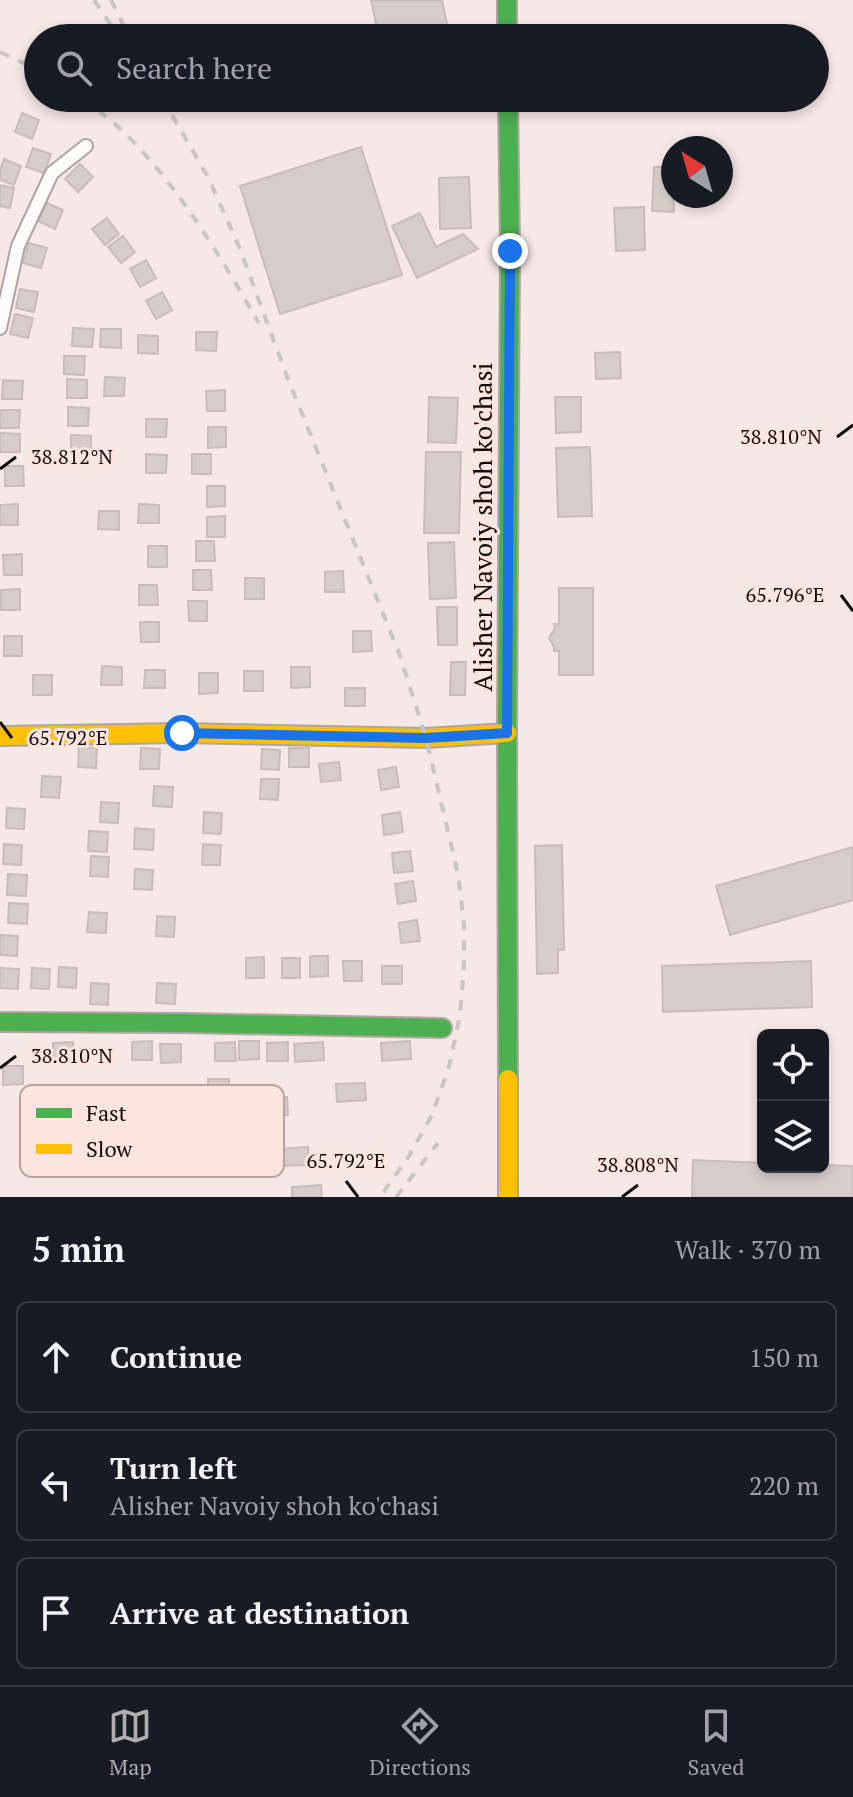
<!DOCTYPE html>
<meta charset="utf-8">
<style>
:root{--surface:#171b24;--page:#20242c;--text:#f1f3f6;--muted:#9ea1a6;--line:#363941;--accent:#b0adae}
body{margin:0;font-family:"PT Serif",serif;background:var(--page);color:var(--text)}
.controls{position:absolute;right:24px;bottom:24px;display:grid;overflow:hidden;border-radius:12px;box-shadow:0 4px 12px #0003}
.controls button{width:72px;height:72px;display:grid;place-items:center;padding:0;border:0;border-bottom:2px solid var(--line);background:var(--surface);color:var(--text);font:40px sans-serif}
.compass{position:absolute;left:661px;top:136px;width:72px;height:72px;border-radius:50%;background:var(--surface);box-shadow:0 4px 12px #0003;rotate:323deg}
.stop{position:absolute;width:24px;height:24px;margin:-18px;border:6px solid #1a73e8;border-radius:50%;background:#fff}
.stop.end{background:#1a73e8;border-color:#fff;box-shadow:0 2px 8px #0008}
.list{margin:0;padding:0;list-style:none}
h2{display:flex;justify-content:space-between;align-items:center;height:104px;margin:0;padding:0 32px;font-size:34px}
h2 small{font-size:26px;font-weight:400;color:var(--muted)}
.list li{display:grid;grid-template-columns:52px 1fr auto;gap:24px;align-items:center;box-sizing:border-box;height:112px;margin:0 16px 16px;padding:0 16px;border:2px solid var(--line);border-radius:12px}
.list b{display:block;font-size:30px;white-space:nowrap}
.list p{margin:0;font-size:26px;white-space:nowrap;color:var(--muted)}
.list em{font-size:26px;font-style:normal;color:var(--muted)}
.icon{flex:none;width:44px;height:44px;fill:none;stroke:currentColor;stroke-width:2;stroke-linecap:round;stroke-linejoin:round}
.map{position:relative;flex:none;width:853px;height:1197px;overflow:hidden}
.search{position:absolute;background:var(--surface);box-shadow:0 4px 12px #0003;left:24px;right:24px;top:24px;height:88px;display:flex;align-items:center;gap:20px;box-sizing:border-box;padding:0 28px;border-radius:44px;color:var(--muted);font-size:30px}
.sheet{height:488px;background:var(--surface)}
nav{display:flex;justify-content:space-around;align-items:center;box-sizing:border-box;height:112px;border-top:2px solid var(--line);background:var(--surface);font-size:22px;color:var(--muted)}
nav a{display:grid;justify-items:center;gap:4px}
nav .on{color:var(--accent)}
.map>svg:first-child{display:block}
</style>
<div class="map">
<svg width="853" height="1197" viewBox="0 0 853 1197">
<rect width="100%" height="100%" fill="#f6e8e5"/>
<g fill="#d7ccca" stroke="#c8bdba" stroke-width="2">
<polygon points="371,0 442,0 450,38 379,38"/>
<polygon points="22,113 39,120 32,139 15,132"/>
<polygon points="361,147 402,275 280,314 240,186"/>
<polygon points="33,148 51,154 44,173 26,167"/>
<polygon points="4,159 21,166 14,185 0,180 0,171"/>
<polygon points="80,164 93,177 78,192 65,179"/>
<polygon points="654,167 673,167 674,212 652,211"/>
<polygon points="469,177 471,228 440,229 439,178"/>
<polygon points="0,185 14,188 10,208 0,206"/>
<polygon points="47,203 63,210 55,229 38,221"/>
<polygon points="644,207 645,250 616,251 614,208"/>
<polygon points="420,213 436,247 463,234 478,249 417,278 392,226"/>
<polygon points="107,218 119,234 105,245 92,229"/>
<polygon points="123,236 135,252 121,263 108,247"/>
<polygon points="29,243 47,248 41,268 23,263"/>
<polygon points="146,260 156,278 140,287 130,269"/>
<polygon points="20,289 38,292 34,312 16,308"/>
<polygon points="162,292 172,310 156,319 146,301"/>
<polygon points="15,314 33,318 28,338 10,334"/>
<polygon points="73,328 94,329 92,347 72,346"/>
<polygon points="101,329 121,329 121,348 100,347"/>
<polygon points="196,332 217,332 216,351 196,350"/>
<polygon points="138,335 158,336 158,354 138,353"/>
<polygon points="620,352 621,378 596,379 595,353"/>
<polygon points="64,356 85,356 84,375 64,374"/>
<polygon points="105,377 125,378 124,396 104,396"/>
<polygon points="67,379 87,380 87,398 67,398"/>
<polygon points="3,380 23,381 22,399 2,399"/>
<polygon points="225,390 225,411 207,411 206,391"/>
<polygon points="429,397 458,398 456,443 428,442"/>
<polygon points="555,397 581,397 581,432 556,433"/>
<polygon points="68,407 89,408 88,426 68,426"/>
<polygon points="0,410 20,410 19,428 0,428"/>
<polygon points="146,419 167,419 166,437 146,437"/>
<polygon points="208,427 226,427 226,447 208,448"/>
<polygon points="0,433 20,434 20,452 0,452"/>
<polygon points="71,435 91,436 91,454 71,454"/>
<polygon points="590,447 592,516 558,517 556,448"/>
<polygon points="426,452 461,452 459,533 424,533"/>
<polygon points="146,454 167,455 166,473 146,473"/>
<rect x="192" y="454" width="19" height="20"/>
<polygon points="5,466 23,466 24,486 5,486"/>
<polygon points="207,486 225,486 225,506 207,507"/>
<polygon points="18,504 18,525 0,525 0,505"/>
<polygon points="139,504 159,505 159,523 138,523"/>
<polygon points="99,511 119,511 119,530 98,529"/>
<polygon points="225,516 225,537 207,537 207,517"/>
<polygon points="196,541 214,541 215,561 196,561"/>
<polygon points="454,542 456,598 430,599 428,543"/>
<rect x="148" y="546" width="19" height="21"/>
<polygon points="22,554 22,575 4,575 3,555"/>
<polygon points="193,570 211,570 212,590 193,590"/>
<polygon points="343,571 344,592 325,592 325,572"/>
<rect x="245" y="578" width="19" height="21"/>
<polygon points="139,585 157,585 158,605 139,605"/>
<polygon points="559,588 593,588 593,675 559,675 559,651 554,651 554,647 549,638 555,628 554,624 559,624"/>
<polygon points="20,589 20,610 1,610 1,590"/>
<polygon points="188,601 207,601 207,621 189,621"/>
<polygon points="437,607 457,607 457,645 438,645"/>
<polygon points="140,622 159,622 159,642 141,642"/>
<polygon points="353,631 371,631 372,651 353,652"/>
<rect x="4" y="636" width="18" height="20"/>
<polygon points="451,662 466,662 465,695 450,695"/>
<polygon points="102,666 122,667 122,685 101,685"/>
<polygon points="291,667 310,667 310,687 291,688"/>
<polygon points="145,670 165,670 165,688 144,688"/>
<rect x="244" y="671" width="19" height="20"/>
<polygon points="199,673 218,673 218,693 199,694"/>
<rect x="33" y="675" width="19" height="20"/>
<rect x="345" y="688" width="20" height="18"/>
<polygon points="79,747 97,748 96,768 78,767"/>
<polygon points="141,748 160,749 159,769 140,769"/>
<rect x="289" y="748" width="20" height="19"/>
<polygon points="262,749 280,750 279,770 261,769"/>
<polygon points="339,762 341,780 321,782 319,764"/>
<polygon points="396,767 399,787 381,790 378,770"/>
<polygon points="42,776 61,777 59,798 41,797"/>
<polygon points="261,779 279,779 278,800 260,799"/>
<polygon points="154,786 173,787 172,807 153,806"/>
<polygon points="101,802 119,803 118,823 100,822"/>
<polygon points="7,808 25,809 24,829 6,828"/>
<polygon points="204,812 222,813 221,834 203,833"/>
<polygon points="400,812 403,832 384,835 382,815"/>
<polygon points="135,828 154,830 153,850 134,849"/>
<polygon points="89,831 108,832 107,852 88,851"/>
<polygon points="4,844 22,845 21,865 3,864"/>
<polygon points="203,844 221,845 220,865 202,865"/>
<polygon points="562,845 564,950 558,950 558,973 537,974 535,846"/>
<polygon points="853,847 853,900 730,935 716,886"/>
<polygon points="410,851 413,871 394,873 392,853"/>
<polygon points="91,856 109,857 108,877 90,876"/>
<polygon points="135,869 153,870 152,890 134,889"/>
<polygon points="8,874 27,875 26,896 7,895"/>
<polygon points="413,881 416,901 398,904 395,884"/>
<polygon points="9,903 28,904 27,924 8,923"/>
<polygon points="89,912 107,913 106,933 87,932"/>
<polygon points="157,916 175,917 174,937 156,936"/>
<polygon points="417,920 420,941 401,943 399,923"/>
<polygon points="0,935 18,936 17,956 0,955"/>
<polygon points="310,956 328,956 328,976 310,977"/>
<polygon points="264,957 264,978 246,978 246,958"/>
<rect x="282" y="958" width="18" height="20"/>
<polygon points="343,961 362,961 362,981 344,981"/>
<polygon points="811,961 812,1007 663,1012 662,966"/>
<rect x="382" y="966" width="20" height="18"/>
<polygon points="59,967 77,968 76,988 58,987"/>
<polygon points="0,968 19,969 18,989 0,988"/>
<polygon points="32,968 50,969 49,989 31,988"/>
<polygon points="91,983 109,984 108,1005 90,1004"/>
<polygon points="157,983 176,984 175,1004 156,1003"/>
<polygon points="152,1041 152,1060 132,1060 132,1042"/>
<polygon points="239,1041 259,1041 259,1059 239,1060"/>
<polygon points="410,1041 411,1059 382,1061 381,1043"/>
<polygon points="73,1042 73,1061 53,1061 53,1043"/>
<polygon points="235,1042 236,1061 215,1061 215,1043"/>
<polygon points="288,1042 288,1061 267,1061 267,1043"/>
<polygon points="323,1042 324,1060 295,1062 294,1044"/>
<polygon points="160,1044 181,1044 181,1062 161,1063"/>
<polygon points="3,1066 23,1066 23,1084 3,1085"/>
<rect x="208" y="1079" width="21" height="18"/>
<polygon points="365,1083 366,1100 337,1102 336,1084"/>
<polygon points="267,1097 287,1097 288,1115 267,1116"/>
<polygon points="308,1147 309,1165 280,1166 278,1149"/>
<polygon points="693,1160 763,1163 763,1167 823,1167 823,1165 853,1166 853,1197 692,1197"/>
<polygon points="321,1185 322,1197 292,1197 292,1187"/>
</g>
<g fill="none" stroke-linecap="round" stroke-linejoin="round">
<defs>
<polyline id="street" points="0,328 18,246 52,173 86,146"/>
<g id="fast">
<polyline points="507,0 507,38"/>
<polyline points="0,1022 185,1023 442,1028"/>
<polyline points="508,1079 507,728 510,251 508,98"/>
</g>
<g id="slow">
<polyline points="0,736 182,733 426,738 507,733"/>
<polyline points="508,1079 508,1197"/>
</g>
</defs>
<use href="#street" stroke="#aea4a1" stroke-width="16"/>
<use href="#fast" stroke="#aea4a1" stroke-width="22"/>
<use href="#slow" stroke="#aea4a1" stroke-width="22"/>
<use href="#street" stroke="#fefcfb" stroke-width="12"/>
<use href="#fast" stroke="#4caf50" stroke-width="18"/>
<use href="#slow" stroke="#ffc107" stroke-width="18"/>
<g stroke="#c9c5c4" stroke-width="4" stroke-dasharray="10 10" stroke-linecap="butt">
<polyline points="94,0 120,38"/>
<polyline points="111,0 129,36"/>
<polyline points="0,52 38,70"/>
<path d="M83,98c11,9 22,18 33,27 58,53 104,131 143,198"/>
<polyline points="162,98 208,177 240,249 286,374 399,653 426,738 458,874 464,924 464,966 460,1015 449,1067 432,1115 409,1156 380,1197"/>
<polyline points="396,1197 438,1143"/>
</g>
</g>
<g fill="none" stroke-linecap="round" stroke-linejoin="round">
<polyline stroke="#1a73e8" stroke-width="10" points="182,733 426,738 507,733 510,251"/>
</g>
<path fill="none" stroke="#110a08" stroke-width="3" d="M837,437l16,-12M0,469l16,-12M841,595l12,16M0,722l12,16M0,1068l16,-12M346,1181l12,16M622,1197l16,-12"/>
<g text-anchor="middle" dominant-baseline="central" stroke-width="6" stroke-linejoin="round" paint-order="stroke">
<g font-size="26" fill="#110a08" stroke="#fde4de">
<text transform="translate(482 527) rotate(-90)">Alisher Navoiy shoh ko'chasi</text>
</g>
</g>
<rect x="20" y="1085" width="264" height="92" rx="12" fill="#fde4de" stroke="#b6a39e" stroke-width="2"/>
<rect x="36" y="1108" width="36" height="10" fill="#4caf50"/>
<rect x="36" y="1144" width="36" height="10" fill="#ffc107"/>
<g font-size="22" fill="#110a08">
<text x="86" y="1121">Fast</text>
<text x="86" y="1157">Slow</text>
</g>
<g font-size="20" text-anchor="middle" fill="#110a08" stroke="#fde4de" stroke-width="6" stroke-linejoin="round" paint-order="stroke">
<text x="781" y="444">38.810°N</text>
<text x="72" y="464">38.812°N</text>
<text x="785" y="602">65.796°E</text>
<text x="68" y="745">65.792°E</text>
<text x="72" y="1063">38.810°N</text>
<text x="346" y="1168">65.792°E</text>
<text x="638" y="1172">38.808°N</text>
</g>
</svg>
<div class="controls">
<button><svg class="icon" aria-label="locate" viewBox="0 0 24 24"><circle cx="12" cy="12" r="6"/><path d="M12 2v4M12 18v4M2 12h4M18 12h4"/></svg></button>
<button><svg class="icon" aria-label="layers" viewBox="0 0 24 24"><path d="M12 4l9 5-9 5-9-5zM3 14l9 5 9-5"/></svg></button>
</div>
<svg class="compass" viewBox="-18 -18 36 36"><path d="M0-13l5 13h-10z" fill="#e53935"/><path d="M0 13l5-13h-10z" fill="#9ea1a6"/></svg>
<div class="stop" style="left:182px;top:733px"></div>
<div class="stop end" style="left:510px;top:251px"></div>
<div class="search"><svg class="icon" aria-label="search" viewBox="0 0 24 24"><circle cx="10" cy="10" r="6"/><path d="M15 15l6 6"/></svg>Search here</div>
</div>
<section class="sheet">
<h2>5 min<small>Walk · 370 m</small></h2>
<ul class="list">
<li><svg class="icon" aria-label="ahead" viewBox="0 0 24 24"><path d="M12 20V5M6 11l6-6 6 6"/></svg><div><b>Continue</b></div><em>150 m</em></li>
<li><svg class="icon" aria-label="left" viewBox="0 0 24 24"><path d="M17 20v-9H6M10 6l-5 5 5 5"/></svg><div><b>Turn left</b><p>Alisher Navoiy shoh ko'chasi</p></div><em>220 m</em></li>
<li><svg class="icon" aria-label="arrive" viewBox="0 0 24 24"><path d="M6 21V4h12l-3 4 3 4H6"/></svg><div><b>Arrive at destination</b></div></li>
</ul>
</section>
<nav>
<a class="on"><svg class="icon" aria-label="map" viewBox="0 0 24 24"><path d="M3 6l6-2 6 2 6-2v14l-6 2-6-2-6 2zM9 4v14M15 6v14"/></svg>Map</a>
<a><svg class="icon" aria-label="directions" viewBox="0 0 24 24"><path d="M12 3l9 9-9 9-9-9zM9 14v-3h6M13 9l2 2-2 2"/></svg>Directions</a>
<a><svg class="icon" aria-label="saved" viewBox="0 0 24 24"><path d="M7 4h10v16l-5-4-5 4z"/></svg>Saved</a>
</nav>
